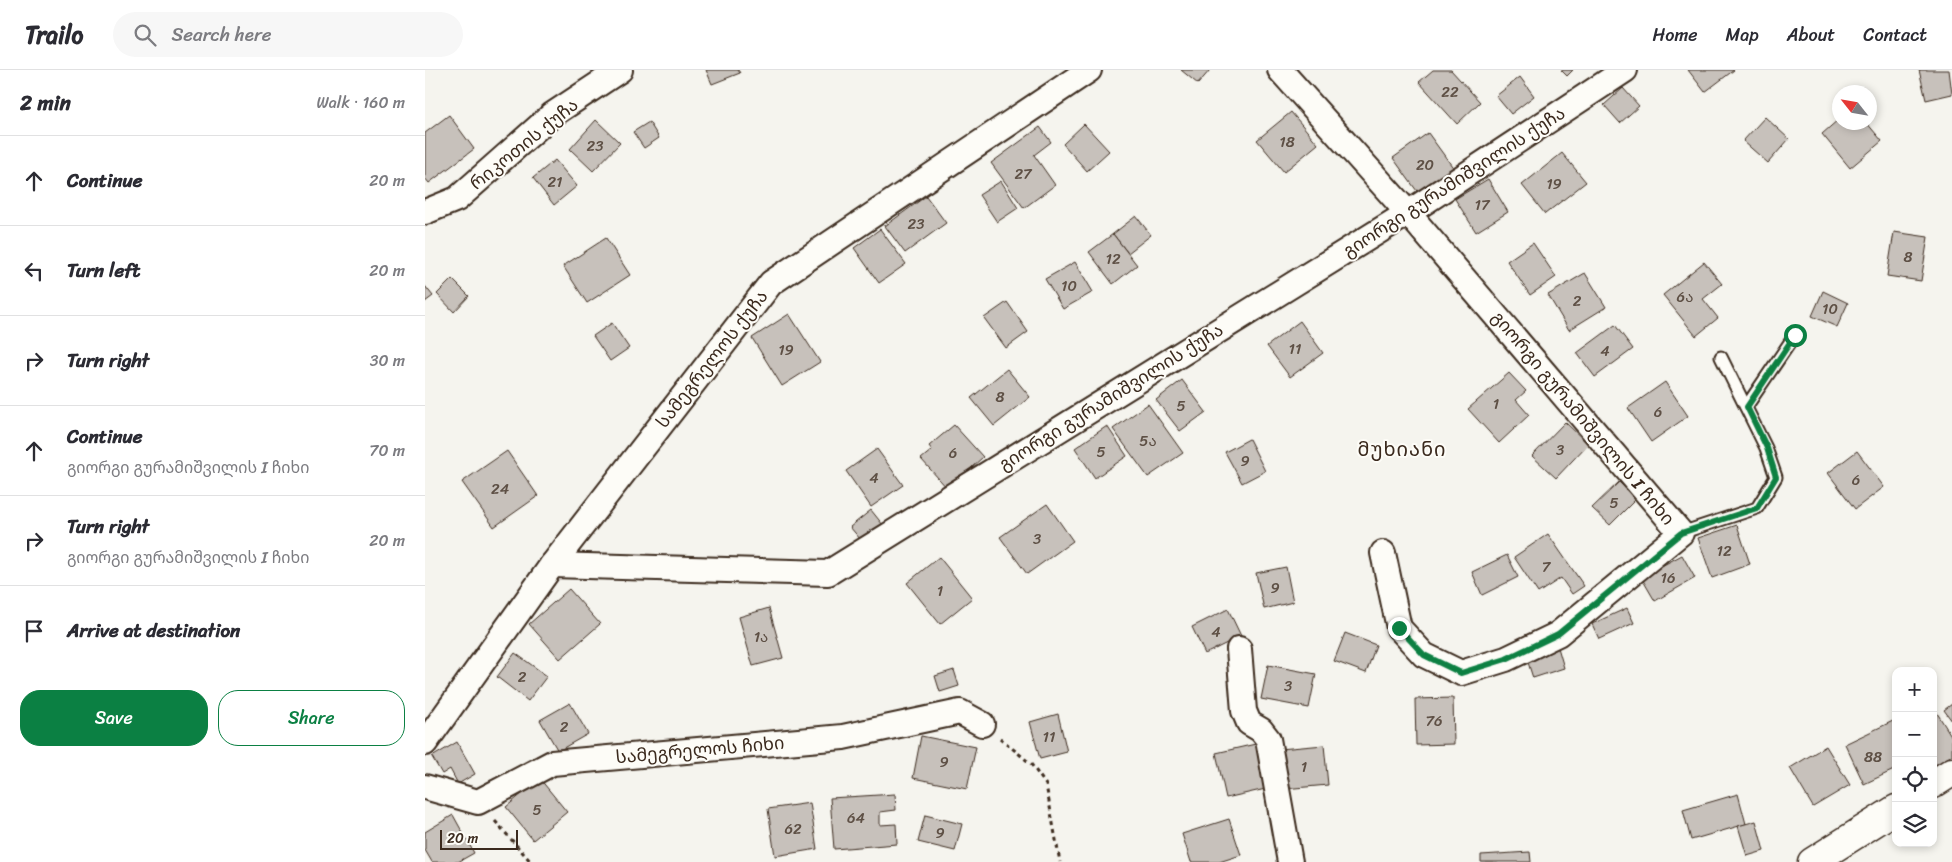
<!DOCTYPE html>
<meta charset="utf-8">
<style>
:root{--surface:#fff;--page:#f7f7f7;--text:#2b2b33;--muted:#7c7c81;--line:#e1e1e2;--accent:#0b8043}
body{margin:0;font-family:Sriracha,"Noto Sans Georgian",sans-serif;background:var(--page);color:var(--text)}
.controls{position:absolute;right:15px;bottom:15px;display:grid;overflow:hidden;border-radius:10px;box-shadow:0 2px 8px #0003}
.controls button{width:45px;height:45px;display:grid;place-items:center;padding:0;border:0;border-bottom:1px solid var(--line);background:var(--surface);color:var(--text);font:25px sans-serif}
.compass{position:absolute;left:1407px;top:15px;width:45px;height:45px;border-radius:50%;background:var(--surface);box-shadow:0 2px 8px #0003;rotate:301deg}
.scale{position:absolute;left:15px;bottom:12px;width:78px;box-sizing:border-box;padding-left:5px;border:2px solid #3b2a1e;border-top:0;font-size:14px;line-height:18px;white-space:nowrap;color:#3b2a1e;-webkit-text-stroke:4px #fdfcf7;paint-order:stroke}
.stop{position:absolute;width:15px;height:15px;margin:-11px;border:4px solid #0b8043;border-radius:50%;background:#fff}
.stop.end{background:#0b8043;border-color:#fff;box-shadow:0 1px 5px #0008}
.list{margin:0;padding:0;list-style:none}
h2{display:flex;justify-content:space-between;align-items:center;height:65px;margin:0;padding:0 20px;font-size:21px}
h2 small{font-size:16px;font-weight:400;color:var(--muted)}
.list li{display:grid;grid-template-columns:32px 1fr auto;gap:15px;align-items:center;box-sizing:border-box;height:90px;padding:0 20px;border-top:1px solid var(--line)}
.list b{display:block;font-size:19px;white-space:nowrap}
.list p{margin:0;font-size:16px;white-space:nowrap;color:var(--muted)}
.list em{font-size:16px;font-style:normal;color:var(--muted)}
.actions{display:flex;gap:10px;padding:15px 20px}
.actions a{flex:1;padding:11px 0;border:1px solid var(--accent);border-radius:20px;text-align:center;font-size:18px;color:var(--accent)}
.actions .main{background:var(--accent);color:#fff}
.icon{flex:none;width:28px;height:28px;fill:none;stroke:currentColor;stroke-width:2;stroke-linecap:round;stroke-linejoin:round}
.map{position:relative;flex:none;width:1527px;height:792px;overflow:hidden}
header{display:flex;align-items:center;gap:30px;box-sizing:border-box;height:70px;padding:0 25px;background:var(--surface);border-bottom:1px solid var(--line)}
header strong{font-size:24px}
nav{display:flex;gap:28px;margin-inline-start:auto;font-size:18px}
.search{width:350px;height:45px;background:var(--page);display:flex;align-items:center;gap:12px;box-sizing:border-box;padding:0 18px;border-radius:28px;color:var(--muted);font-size:19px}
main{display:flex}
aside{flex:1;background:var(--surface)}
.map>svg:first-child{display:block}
</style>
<header>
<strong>Trailo</strong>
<div class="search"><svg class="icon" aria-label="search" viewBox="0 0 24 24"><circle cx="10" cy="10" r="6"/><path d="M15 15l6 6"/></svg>Search here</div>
<nav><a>Home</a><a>Map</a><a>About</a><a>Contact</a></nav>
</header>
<main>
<aside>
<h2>2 min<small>Walk · 160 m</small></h2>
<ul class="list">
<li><svg class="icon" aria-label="ahead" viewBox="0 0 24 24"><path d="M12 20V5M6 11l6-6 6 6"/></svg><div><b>Continue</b></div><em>20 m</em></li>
<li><svg class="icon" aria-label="left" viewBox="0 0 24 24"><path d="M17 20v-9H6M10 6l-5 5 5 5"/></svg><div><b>Turn left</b></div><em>20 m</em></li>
<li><svg class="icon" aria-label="right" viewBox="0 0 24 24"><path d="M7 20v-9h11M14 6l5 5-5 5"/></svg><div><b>Turn right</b></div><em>30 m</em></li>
<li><svg class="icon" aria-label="ahead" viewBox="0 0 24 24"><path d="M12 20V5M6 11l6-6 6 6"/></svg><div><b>Continue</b><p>გიორგი გურამიშვილის I ჩიხი</p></div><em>70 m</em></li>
<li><svg class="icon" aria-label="right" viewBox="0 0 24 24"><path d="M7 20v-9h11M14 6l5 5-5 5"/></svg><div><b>Turn right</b><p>გიორგი გურამიშვილის I ჩიხი</p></div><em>20 m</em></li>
<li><svg class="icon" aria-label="arrive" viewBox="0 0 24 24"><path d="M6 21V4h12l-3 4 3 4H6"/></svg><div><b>Arrive at destination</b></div></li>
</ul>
<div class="actions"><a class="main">Save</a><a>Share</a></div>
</aside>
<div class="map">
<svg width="1527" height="792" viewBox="0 0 1527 792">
<rect width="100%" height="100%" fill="#f5f4ee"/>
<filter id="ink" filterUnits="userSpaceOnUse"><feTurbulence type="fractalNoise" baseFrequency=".02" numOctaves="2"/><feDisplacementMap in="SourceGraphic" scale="10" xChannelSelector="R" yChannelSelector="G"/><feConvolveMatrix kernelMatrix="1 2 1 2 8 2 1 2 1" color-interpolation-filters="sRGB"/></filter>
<g filter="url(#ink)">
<g fill="#c7c1bb" stroke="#3b2a1e">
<polygon points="281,0 313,0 315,3 287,14"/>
<polygon points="756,0 785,0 773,14"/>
<polygon points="1008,0 1026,0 1055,32 1032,54 994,12"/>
<polygon points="1136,0 1148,0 1142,6"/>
<polygon points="1263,0 1309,0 1280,22"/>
<polygon points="1494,0 1524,0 1527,24 1501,30"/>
<polygon points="1095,7 1109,26 1086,44 1071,26"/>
<polygon points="1198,18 1214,36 1195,53 1179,35"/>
<polygon points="866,42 893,74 859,102 832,70"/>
<polygon points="24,45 49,79 4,113 0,108 0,63"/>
<polygon points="1340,47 1364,69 1343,93 1318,71"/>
<polygon points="1414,49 1414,52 1441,52 1457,71 1425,98 1397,64"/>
<polygon points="171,50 195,73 168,101 145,79"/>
<polygon points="224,52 234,68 219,78 208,62"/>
<polygon points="659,54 684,81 662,101 638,74"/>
<polygon points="615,57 626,72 609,85 630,115 599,138 566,93"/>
<polygon points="1003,63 1032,103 997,128 968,88"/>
<polygon points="1137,83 1161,112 1120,144 1097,115"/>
<polygon points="130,90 152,116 129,135 108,108"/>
<polygon points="1063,109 1083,142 1051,162 1030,129"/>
<polygon points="576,111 593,138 572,152 554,125"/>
<polygon points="501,126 521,153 480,183 460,156"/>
<polygon points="711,146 726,165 703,183 688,164"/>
<polygon points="455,159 481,194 454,213 429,178"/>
<polygon points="1469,162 1503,167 1496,211 1462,206"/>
<polygon points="688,164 712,195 688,214 664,182"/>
<polygon points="181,168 205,205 162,233 138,196"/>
<polygon points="1108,173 1131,207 1105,225 1082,191"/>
<polygon points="650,192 668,222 638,239 620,209"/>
<polygon points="1279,192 1297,214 1278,229 1293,248 1271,266 1238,225"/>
<polygon points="1160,203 1181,237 1144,260 1123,225"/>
<polygon points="27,209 44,226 29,242 12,224"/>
<polygon points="0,216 8,226 0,232"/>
<polygon points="1398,221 1423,233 1412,257 1387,246"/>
<polygon points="582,232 603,262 581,278 559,248"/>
<polygon points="364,244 395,292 357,316 327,268"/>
<polygon points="875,251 898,283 865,307 842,276"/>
<polygon points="187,253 204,278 185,291 168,266"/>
<polygon points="1190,255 1208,279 1170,307 1152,283"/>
<polygon points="582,299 605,327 569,356 546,328"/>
<polygon points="1084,303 1101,321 1091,330 1104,345 1074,373 1043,339"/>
<polygon points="757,310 781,342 755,361 731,330"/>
<polygon points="1240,312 1263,346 1226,372 1203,338"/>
<polygon points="723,334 758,383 723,407 688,359"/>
<polygon points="1140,352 1163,374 1131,408 1107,386"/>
<polygon points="529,355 558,387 523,419 496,389 507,380 504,376"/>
<polygon points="682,356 702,386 670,408 650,378"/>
<polygon points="824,369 840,401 817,413 800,382"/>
<polygon points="452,379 478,415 446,437 421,401"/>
<polygon points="82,381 113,426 69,457 37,412"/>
<polygon points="1432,381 1459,417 1430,439 1403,403"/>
<polygon points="1194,412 1211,429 1185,455 1167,438"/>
<polygon points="622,434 648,471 602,504 575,467"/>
<polygon points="446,440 462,460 441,476 425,457"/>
<polygon points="1312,455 1325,494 1287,508 1273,468"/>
<polygon points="1123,464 1159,516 1147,524 1136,508 1113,523 1089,487"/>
<polygon points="1082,485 1093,507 1057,525 1047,502"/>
<polygon points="1257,485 1270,508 1230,531 1216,507"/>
<polygon points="514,487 547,528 515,554 482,513"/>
<polygon points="861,497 868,532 839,539 831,503"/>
<polygon points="144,519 175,554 135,589 104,554"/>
<polygon points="344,538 358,588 328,596 314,547"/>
<polygon points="1202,538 1209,553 1174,569 1167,554"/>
<polygon points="803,539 816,566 780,584 767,557"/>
<polygon points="920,563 951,575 941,603 909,591"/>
<polygon points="1132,574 1139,598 1108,608 1100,583"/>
<polygon points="90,583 122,606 103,631 72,607"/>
<polygon points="843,595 891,604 884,638 836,629"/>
<polygon points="529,600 534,616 515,622 510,606"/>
<polygon points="1028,628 1029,674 991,675 990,629"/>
<polygon points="145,633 163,664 133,681 115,650"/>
<polygon points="1527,634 1527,651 1519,640"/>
<polygon points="1512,643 1527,667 1527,685 1510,696 1508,692 1508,645"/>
<polygon points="633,644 642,682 615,689 605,652"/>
<polygon points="1470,650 1471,699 1439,714 1420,674"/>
<polygon points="496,666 551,677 542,719 488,708"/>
<polygon points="32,672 50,704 33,714 25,699 17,704 7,687"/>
<polygon points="835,673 845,718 801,728 791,683"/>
<polygon points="899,675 903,715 859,719 855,679"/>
<polygon points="1401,676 1425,715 1388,737 1365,698"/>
<polygon points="115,709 142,742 108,770 81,737"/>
<polygon points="470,724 471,740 455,742 455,755 471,754 472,774 409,779 405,728"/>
<polygon points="1313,724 1321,754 1266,770 1258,740"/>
<polygon points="385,733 392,779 350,786 343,739"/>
<polygon points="28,745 49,783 33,792 7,792 0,780 0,762"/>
<polygon points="500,745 537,754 530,781 493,772"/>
<polygon points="804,749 816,785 794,792 766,792 757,764"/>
<polygon points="1331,751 1339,781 1322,786 1313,756"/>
<polygon points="1105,782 1106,792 1056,792 1056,785"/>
</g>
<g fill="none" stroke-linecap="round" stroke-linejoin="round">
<defs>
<g id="service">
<polyline points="1321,337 1370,265"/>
<polyline points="1256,463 1332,438 1351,407 1341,378 1296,287"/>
</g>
<g id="minor">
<polyline points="855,0 983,143 1256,463 1133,564 1081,589 1036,603 999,585 974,558 958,483"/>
<polyline points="0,142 32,129 127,45 195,0"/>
<polyline points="127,495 403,503 983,143 1200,0"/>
<polyline points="814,579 819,641 824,653 836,660 843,669 865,792"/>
<polyline points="0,673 127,495 346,213 664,0"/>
<polyline points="0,717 53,732 127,693 418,667 535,642 557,654"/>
</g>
<g id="tertiary">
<polyline points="1508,714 1527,702"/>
<polyline points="1387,792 1471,739"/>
</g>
</defs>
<use href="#service" stroke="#3b2a1e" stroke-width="15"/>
<use href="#minor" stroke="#3b2a1e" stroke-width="28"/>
<use href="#tertiary" stroke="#3b2a1e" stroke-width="31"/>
<g stroke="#3b2a1e" stroke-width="3" stroke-dasharray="4 4" stroke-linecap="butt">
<polyline points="575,668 606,694 621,715 635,792"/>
<polyline points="70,751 106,792"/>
</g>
<use href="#service" stroke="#fdfcf7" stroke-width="11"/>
<use href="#minor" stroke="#fdfcf7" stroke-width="24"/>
<use href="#tertiary" stroke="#fdfcf7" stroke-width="28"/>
</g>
</g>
<g fill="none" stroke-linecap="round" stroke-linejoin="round" filter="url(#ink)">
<polyline stroke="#0b8043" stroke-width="6" points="974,558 999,585 1036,603 1081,589 1133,564 1256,463 1332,438 1351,407 1342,378 1322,337 1370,265"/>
</g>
<g text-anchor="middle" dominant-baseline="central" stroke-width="4" stroke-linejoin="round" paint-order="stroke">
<g font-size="15" fill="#5e5045">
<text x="1025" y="22">22</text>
<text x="862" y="72">18</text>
<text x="170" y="76">23</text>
<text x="1000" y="95">20</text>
<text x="598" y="104">27</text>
<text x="130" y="112">21</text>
<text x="1129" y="114">19</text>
<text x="1057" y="135">17</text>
<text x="491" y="154">23</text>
<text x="1483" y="187">8</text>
<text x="688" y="189">12</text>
<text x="644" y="216">10</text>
<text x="1260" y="227">6ა</text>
<text x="1152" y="231">2</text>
<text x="1405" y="239">10</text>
<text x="870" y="279">11</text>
<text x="361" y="280">19</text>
<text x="1180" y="281">4</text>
<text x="575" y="327">8</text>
<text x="1071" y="334">1</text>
<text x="756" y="336">5</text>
<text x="1233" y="342">6</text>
<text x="723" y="371">5ა</text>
<text x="1135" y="380">3</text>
<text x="676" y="382">5</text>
<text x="528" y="383">6</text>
<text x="820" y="391">9</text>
<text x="449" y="408">4</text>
<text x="1431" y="410">6</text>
<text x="75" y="419">24</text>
<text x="1189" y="433">5</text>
<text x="612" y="469">3</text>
<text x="1299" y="481">12</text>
<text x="1121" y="497">7</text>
<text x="1243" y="508">16</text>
<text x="850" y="518">9</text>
<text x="515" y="521">1</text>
<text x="791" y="562">4</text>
<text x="336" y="567">1ა</text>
<text x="97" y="607">2</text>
<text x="863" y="616">3</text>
<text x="1009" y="651">76</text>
<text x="139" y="657">2</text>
<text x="624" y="667">11</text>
<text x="1448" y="687">88</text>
<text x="519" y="692">9</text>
<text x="879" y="697">1</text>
<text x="112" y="740">5</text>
<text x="431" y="748">64</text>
<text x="368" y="759">62</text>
<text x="515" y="763">9</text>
</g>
<g font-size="18" fill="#3b2a1e" stroke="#fdfcf7">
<text transform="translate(99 74) rotate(-39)">რიკოთის ქუჩა</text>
<text transform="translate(1029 112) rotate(-33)">გიორგი გურამიშვილის ქუჩა</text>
<text transform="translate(287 289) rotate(-52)">სამეგრელოს ქუჩა</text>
<text transform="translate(686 327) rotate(-32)">გიორგი გურამიშვილის ქუჩა</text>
<text transform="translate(1158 348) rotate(50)">გიორგი გურამიშვილის I ჩიხი</text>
<text transform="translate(275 680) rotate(-5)">სამეგრელოს ჩიხი</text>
</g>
<g font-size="20" letter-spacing="1" fill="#3b2a1e" stroke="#fdfcf7">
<text x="977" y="379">მუხიანი</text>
</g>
</g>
</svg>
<div class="controls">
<button>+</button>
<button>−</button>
<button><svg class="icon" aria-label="locate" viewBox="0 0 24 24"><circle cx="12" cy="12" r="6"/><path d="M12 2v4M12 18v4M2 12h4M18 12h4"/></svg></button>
<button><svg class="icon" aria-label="layers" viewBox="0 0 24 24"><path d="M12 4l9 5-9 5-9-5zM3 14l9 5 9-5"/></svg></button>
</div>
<svg class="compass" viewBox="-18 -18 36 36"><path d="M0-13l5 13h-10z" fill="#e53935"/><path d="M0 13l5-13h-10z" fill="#7c7c81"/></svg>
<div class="scale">20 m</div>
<div class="stop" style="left:1370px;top:265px"></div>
<div class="stop end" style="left:974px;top:558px"></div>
</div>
</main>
